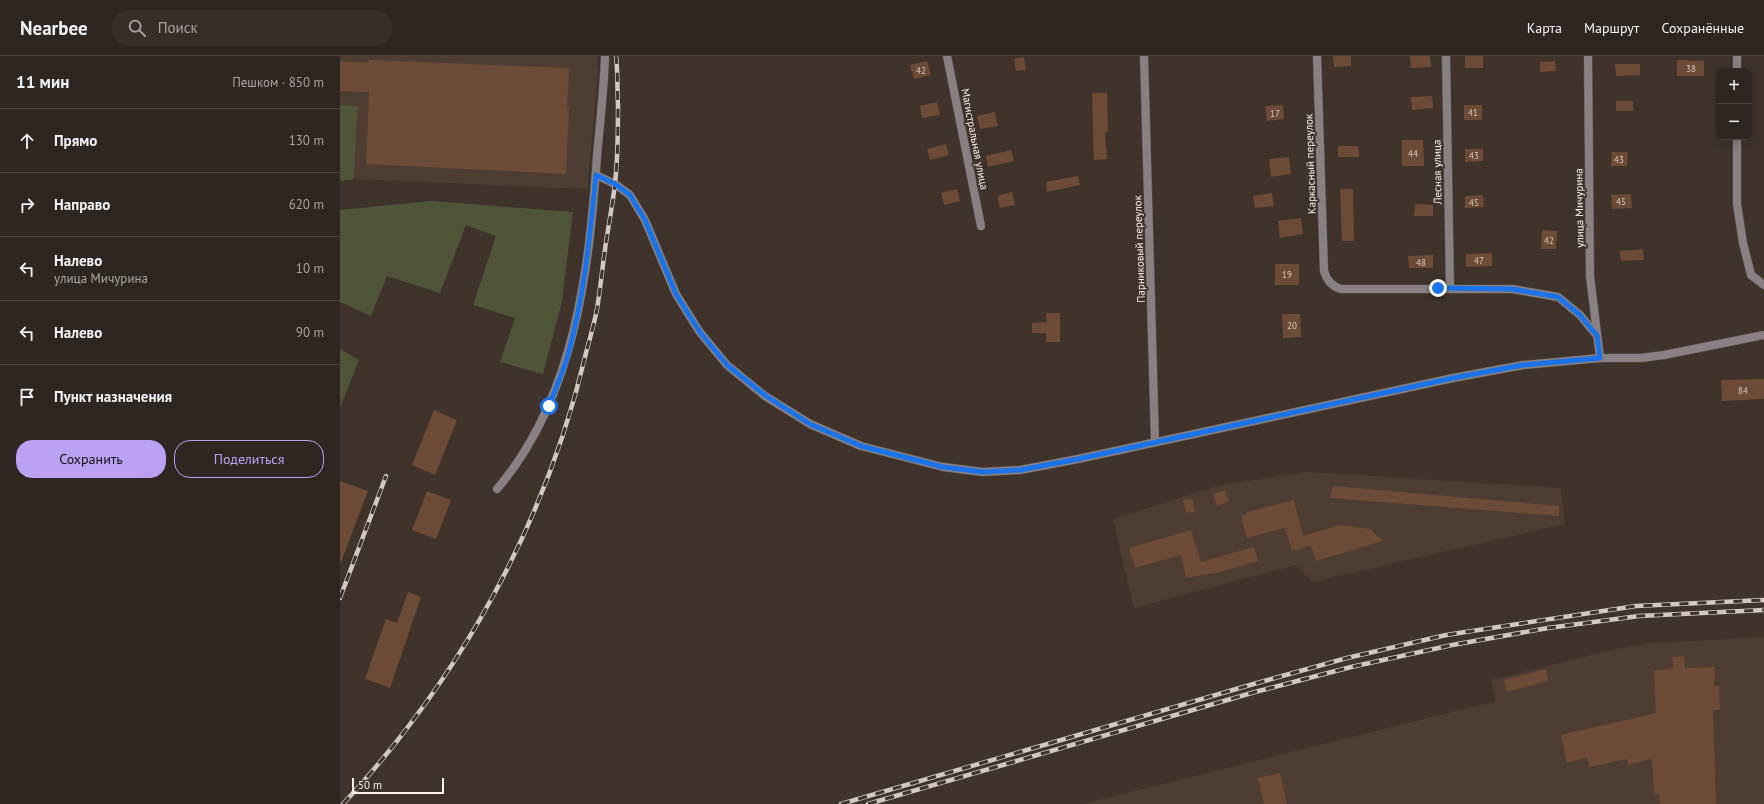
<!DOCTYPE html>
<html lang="ru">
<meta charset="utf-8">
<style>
:root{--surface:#2f2621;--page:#372e2a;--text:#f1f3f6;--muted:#a7a5a5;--line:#4a433f;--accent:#bca0f2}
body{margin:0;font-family:"PT Sans",sans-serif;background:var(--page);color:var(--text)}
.controls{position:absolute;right:12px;top:12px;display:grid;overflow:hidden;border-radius:8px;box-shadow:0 2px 10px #0003}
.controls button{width:36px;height:36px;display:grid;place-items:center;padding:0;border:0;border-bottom:1px solid var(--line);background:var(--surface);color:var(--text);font:20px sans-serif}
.scale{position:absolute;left:12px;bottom:10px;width:92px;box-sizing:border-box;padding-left:4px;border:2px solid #faf2ee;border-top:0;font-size:11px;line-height:14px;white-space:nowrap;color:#faf2ee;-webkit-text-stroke:3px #3f332c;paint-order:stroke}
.stop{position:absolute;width:12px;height:12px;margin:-9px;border:3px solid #1a73e8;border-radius:50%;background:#fff}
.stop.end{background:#1a73e8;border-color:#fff;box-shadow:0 1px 4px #0008}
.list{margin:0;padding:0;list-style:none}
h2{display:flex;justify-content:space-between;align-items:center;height:52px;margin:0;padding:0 16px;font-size:17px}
h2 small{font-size:13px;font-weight:400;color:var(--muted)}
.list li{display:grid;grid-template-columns:26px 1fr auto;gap:12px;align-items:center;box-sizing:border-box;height:64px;padding:0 16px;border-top:1px solid var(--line)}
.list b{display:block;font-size:15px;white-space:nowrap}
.list p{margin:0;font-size:13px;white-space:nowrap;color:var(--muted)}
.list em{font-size:13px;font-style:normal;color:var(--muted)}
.actions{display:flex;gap:8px;padding:12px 16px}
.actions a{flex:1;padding:9px 0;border:1px solid var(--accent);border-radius:16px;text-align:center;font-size:14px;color:var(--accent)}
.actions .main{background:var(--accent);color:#111}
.icon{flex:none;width:22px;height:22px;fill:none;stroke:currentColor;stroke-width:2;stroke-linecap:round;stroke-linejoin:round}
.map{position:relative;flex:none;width:1424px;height:748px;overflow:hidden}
header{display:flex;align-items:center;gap:24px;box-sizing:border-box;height:56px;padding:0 20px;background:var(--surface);border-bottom:1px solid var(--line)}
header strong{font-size:19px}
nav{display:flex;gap:22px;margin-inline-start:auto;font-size:14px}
.search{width:280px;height:36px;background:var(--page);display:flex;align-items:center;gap:10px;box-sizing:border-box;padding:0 14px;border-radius:16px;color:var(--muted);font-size:15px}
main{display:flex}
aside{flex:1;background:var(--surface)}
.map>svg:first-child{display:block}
</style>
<header>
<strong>Nearbee</strong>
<div class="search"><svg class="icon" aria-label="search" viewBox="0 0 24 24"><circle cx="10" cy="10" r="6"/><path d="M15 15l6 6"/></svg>Поиск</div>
<nav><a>Карта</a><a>Маршрут</a><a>Сохранённые</a></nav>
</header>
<main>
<aside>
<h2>11 мин<small>Пешком · 850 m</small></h2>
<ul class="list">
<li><svg class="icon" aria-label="ahead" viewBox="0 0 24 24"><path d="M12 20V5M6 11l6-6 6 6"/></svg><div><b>Прямо</b></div><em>130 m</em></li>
<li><svg class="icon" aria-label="right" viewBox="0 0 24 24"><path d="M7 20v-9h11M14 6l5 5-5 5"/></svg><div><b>Направо</b></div><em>620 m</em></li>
<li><svg class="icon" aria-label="left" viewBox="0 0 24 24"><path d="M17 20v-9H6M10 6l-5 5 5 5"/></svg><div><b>Налево</b><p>улица Мичурина</p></div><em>10 m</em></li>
<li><svg class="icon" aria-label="left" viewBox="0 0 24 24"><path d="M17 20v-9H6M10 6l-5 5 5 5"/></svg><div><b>Налево</b></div><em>90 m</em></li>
<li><svg class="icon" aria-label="arrive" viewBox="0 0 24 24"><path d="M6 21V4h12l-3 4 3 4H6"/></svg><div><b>Пункт назначения</b></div></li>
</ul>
<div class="actions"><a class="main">Сохранить</a><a>Поделиться</a></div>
</aside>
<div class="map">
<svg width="1424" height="748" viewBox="0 0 1424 748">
<rect width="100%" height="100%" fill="#3f332c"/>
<g fill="#4e3d32">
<polygon points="0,0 257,0 258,17 247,133 14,123 18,50 0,49"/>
<polygon points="967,416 1221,432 1225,468 972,526 956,509 794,552 773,463 881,429"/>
<polygon points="1424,581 1424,748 743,748 1156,645 1151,624 1284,591 1317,587"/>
</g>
<g fill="#505539">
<polygon points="0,49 18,50 14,123 0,125"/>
<polygon points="91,145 233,156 222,245 203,318 160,306 175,262 133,249 156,180 126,169 100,237 47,220 31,260 0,246 0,154"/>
<polygon points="0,293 19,304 0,352"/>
</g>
<g fill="#6e4b36">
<polygon points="993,0 1011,0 1011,10 994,11"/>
<polygon points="1070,0 1090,0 1091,11 1071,12"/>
<rect x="1125" y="0" width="18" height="12"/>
<polygon points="684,1 686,14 676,15 674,3"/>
<polygon points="29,4 229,12 227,51 229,51 226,118 26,108 29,36 0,35 0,5 29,7"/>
<polygon points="1337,4 1364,5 1364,20 1337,20"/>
<polygon points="587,5 591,19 574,23 570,9"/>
<polygon points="1215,5 1216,15 1200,16 1200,6"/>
<polygon points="1275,8 1300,8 1300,19 1276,20"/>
<polygon points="752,37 767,37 768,76 765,76 767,103 754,104"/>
<polygon points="1092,40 1093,52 1072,54 1071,41"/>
<rect x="1276" y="45" width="17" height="10"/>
<polygon points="597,46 600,59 582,62 580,50"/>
<polygon points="943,49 944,63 927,65 925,50"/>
<rect x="1124" y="49" width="18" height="15"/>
<polygon points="655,56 658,70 640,73 637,60"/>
<polygon points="1062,84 1083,84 1084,110 1062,110"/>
<polygon points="606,88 609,99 590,104 587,93"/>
<polygon points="998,90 1018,90 1019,101 998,101"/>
<polygon points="1125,93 1143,93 1143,105 1125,106"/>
<polygon points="671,94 674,105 648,111 646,100"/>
<polygon points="1272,96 1288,96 1287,110 1271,110"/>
<polygon points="949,101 951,118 931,121 929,103"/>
<polygon points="738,120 740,129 707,136 706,126"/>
<polygon points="617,133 620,145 604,149 601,137"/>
<polygon points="1000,133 1013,133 1014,185 1002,185"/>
<polygon points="672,136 675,149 660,152 657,140"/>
<polygon points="932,137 934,150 915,152 913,140"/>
<polygon points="1291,138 1292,152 1272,153 1271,139"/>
<polygon points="1143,139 1144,151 1125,152 1125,140"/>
<polygon points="1075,148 1093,149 1093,160 1074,160"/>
<polygon points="961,162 963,178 940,182 938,165"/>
<polygon points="1202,174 1217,175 1216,193 1201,193"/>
<polygon points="1303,193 1304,204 1281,205 1280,195"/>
<polygon points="1152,197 1152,210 1126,211 1126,198"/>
<polygon points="1093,199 1093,212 1069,212 1068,200"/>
<rect x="935" y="208" width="24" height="21"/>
<polygon points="706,257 720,257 720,286 706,286 706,277 692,277 692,267 707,266"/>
<polygon points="942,258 960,258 961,281 943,282"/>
<polygon points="1424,323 1424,343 1382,345 1381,324"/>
<polygon points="94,354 117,364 95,419 72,409"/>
<polygon points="0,425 28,435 1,506 0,506"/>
<polygon points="993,430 1219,450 1219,460 990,442"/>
<polygon points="885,434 889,446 877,450 873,438"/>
<polygon points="87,435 111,444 96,483 72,474"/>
<polygon points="853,443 855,456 846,457 843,444"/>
<polygon points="954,444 963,480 1000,469 1030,473 1043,485 976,505 971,490 952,495 945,472 907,482 901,460 907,458 907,456"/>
<polygon points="851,474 861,506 914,491 918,505 880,516 846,522 841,499 795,512 789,492"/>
<polygon points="68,536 81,541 50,632 25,623 46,563 57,567"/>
<polygon points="1344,600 1345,612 1375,611 1374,630 1379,630 1380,654 1373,654 1376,748 1320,748 1319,738 1314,738 1312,703 1288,709 1287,703 1249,711 1247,701 1227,707 1221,679 1316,657 1314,615 1333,612 1332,601"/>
<polygon points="1206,613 1208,625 1167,636 1164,624"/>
<polygon points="940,717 947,748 924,748 918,722"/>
</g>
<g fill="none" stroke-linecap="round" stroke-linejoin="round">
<defs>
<g id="street">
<polyline points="607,0 641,170"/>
<polyline points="804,0 815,386"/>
<path d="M977,0l7,215c3,9 7,15 17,18h171l46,8 22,18 13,16 4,4"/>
<polyline points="1106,0 1110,232"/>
<polyline points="1248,0 1250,220 1260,302"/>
<polyline points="1397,0 1397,15"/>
<polyline points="1397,81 1397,148 1403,187 1411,219 1424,229"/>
<polyline points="256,119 275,128 290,139 305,164 336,238 359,275 387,309 425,340 470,368 521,390 603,411 643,416 680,414 738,403 1113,322 1183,309 1260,302 1301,302 1324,299 1424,279"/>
<path d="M157,433c78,-91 92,-218 100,-333 3,-33 7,-67 8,-100"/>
</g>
</defs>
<use href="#street" stroke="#5d524b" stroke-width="9"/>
<use href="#street" stroke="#888082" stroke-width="8"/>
<defs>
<g id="rail">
<polyline points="0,542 46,420"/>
<path d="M3,748c117,-126 202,-279 242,-447 4,-16 9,-32 12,-48 4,-24 6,-49 10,-73 3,-18 6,-35 8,-53 3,-25 3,-52 3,-78 -1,-16 0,-33 -2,-49"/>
<polyline points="501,748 910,629 1007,602 1106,579 1296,550 1424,544"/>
<polyline points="528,748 915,636 1011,611 1112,589 1208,572 1299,560 1424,554"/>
</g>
</defs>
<use href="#rail" stroke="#d2c9c4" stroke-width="4.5"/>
<use href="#rail" stroke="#3f332c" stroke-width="3" stroke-dasharray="9" stroke-linecap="butt"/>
</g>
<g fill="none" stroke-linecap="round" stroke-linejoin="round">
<path stroke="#1a73e8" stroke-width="5" d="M209,350c6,-16 13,-32 18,-48 17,-59 23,-122 29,-183l19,9 15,11 15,25 31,74 23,37 28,34 39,31 44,28 51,22 82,21 40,5 37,-2 58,-11 375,-81 70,-13 77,-7 -3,-23 -4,-4 -13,-16 -22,-18 -46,-8 -74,-1"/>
</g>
<g text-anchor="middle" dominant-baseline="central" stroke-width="4" stroke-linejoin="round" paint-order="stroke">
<g font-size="9" fill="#d7c8c0">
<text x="1351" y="12">38</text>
<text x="581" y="14">42</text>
<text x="1133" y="56">41</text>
<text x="935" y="57">17</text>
<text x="1073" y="97">44</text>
<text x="1134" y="99">43</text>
<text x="1279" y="103">43</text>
<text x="1281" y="145">45</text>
<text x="1134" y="146">45</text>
<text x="1209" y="184">42</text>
<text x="1139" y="204">47</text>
<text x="1081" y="206">48</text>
<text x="947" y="218">19</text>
<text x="952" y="269">20</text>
<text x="1403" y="334">84</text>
</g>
<g font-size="11" fill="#faf2ee" stroke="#3f332c">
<text transform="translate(635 83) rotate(79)">Магистральная улица</text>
<text transform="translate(970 108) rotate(-92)">Каркасный переулок</text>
<text transform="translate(1097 116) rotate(-91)">Лесная улица</text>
<text transform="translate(1239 152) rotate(-91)">улица Мичурина</text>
<text transform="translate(799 193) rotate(-92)">Парниковый переулок</text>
</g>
</g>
</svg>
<div class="controls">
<button>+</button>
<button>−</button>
</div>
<div class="scale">50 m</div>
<div class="stop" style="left:209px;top:350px"></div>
<div class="stop end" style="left:1098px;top:232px"></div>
</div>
</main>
